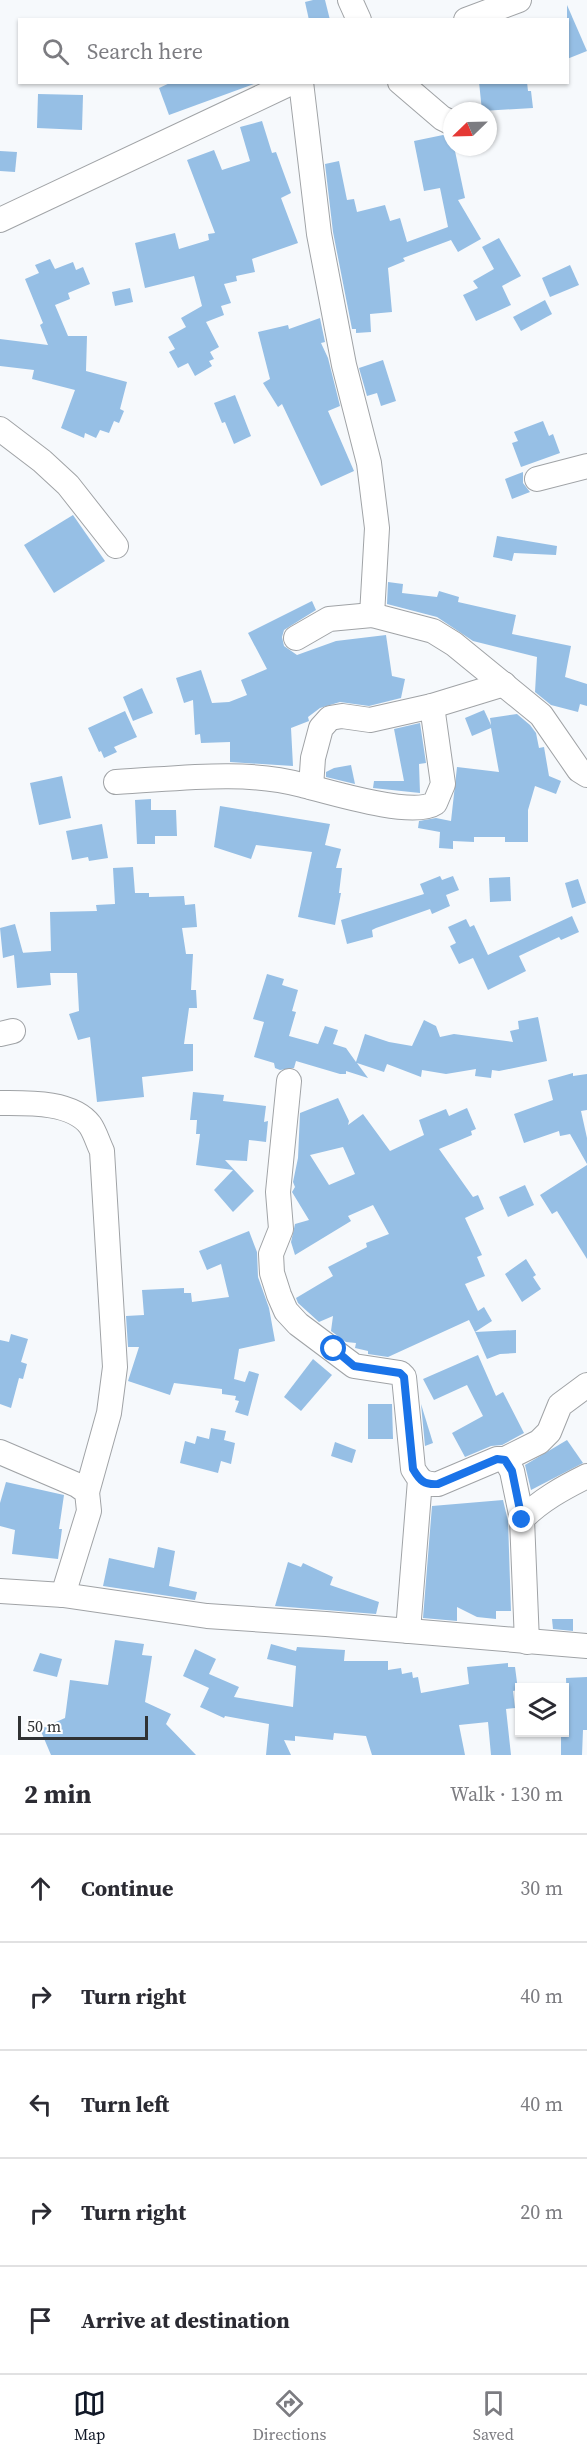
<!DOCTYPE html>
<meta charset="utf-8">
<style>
:root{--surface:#fff;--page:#f7f7f7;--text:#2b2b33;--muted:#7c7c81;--line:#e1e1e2;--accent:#111827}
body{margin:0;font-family:"Source Serif 4",serif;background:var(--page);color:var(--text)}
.controls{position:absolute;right:18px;bottom:18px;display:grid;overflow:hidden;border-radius:0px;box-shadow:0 2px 4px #0004}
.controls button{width:54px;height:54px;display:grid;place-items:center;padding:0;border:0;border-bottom:2px solid var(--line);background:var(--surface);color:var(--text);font:30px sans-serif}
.compass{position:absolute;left:443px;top:102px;width:54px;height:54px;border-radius:50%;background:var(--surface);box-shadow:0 2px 4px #0004;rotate:247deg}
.scale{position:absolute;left:18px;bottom:15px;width:130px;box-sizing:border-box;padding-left:6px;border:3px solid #303233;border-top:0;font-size:16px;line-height:21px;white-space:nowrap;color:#303233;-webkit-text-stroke:4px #fff;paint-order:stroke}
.stop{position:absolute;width:18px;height:18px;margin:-14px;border:4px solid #1a73e8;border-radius:50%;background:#fff}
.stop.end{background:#1a73e8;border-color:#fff;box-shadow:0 2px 6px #0008}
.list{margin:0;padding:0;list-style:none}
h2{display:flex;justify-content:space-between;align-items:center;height:78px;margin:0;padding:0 24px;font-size:26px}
h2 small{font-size:20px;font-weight:400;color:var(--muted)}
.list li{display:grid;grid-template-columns:39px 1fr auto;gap:18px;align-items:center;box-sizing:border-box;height:108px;padding:0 24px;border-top:2px solid var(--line)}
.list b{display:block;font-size:22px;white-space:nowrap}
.list em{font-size:20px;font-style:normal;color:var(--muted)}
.icon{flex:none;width:33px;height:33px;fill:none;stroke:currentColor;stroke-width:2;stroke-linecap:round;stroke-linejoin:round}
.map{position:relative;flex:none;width:587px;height:1755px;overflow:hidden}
.search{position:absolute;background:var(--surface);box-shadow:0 2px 4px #0004;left:18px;right:18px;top:18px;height:66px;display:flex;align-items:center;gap:15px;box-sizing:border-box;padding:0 21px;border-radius:0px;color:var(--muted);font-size:22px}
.sheet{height:618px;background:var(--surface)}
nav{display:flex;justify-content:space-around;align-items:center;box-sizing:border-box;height:84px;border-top:2px solid var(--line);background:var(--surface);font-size:16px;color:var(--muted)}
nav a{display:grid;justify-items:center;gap:3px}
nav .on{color:var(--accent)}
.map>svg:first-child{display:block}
</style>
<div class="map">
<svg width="587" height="1755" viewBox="0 0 587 1755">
<rect width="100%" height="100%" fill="#f6f9fc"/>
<g fill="#96bfe5" fill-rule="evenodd">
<polygon points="313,0 325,0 330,20 309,20 305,2"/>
<polygon points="567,5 587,51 567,59"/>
<polygon points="172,82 257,82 257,83 169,115 159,88"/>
<polygon points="479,82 527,82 528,91 531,91 533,108 482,111"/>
<polygon points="38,94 83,95 82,130 37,128"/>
<polygon points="262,121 272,153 276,152 291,193 281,198 298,243 252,259 255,272 236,276 237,281 224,284 231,303 221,306 224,315 206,322 219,347 210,352 214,359 209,361 212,366 195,376 188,363 178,368 169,352 175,349 168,337 186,327 181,318 202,306 194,276 145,288 135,243 175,233 179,249 209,240 208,234 215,233 187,160 214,150 222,170 250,161 240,127"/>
<polygon points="443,135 452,137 465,198 458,200 481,239 458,252 451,240 403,258 405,261 388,268 392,312 370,314 371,332 356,333 356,329 352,329 333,232 325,164 339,161 347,200 354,199 357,212 385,205 390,221 400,218 407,242 448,227 440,188 424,191 414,141"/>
<polygon points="0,151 17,152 15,172 0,171"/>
<polygon points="499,238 521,276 502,286 511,305 476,321 463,295 478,288 473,281 494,269 482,247"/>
<polygon points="50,259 55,269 73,262 76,270 83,267 90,284 68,293 70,299 55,305 68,336 87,336 86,371 127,382 120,409 124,411 119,423 114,421 109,433 100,430 96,438 85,433 84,438 61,428 75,390 32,379 34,370 0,366 0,339 48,345 40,325 43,323 25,279 39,273 35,265"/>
<polygon points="570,265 579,285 550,297 542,278"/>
<polygon points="130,288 133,302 115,306 112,292"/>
<polygon points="545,300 552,314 521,331 513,317"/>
<polygon points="320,318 325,342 321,343 328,358 340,406 328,411 354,471 321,486 282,404 278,407 263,383 270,379 258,332 288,325 289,329"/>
<polygon points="383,360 396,401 381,406 377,393 367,396 359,368"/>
<polygon points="235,395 251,436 234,444 225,422 222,423 214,403"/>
<polygon points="543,421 549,436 553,434 560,453 521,467 512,443 518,441 514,432"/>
<polygon points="523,472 523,483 530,492 512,499 505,479"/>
<polygon points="73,515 105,561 54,593 24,545"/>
<polygon points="497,536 557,546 556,555 514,553 512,561 493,557"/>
<polygon points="388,582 403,584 402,593 437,597 439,591 459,597 458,602 516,615 512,634 571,646 565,677 587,684 587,706 580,704 578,712 551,705 535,692 537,657 473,641 437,617 387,604"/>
<polygon points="312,601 316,610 284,630 282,637 284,646 297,655 336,641 386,635 392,676 405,679 401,698 369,706 340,702 320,708 308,717 309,721 291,728 293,766 230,762 230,742 201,743 200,734 195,735 193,700 184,703 176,678 201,670 212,703 229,702 247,695 241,680 267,669 248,633"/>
<polygon points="142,688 153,713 133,721 123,697"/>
<polygon points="484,710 491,725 490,718 517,714 530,725 536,733 539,748 544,747 549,776 561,781 556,794 535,786 528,810 528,842 505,842 505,837 474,837 474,842 453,841 453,849 439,848 440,832 418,828 419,821 436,818 451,821 457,767 499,772 491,728 472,736 465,718"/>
<polygon points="125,711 137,737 114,747 117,752 104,758 101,751 99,752 88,728"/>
<polygon points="420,723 426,763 419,764 420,793 373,788 374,781 404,781 394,729"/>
<polygon points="351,765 355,784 326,777 326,772 334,768"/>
<polygon points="62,776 71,818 39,825 30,783"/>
<polygon points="151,799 151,810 176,810 177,836 155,836 155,844 137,844 135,800"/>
<polygon points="220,806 330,824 325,845 341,849 336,868 342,868 339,893 341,893 335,925 298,917 312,852 256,845 251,859 214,847"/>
<polygon points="102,824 108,858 89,861 88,857 72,860 66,831"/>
<polygon points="133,867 135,893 149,893 149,897 184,896 185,905 195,904 197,927 182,928 186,954 193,954 191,990 196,990 197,1008 189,1008 184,1044 193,1044 193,1071 142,1077 144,1097 97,1102 90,1037 78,1040 69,1014 79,1011 77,973 50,973 51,985 17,988 14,955 3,958 0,928 15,924 23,953 20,953 51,951 50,912 97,911 96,905 115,904 113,868"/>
<polygon points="440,876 442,880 453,876 459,890 446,895 450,906 432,914 430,909 376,928 372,930 373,937 347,944 341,920 424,894 420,884"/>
<polygon points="510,877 511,901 490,902 489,878"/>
<polygon points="578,879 586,903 572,908 565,883"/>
<polygon points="572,916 579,932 561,940 559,937 519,956 526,971 488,990 473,958 459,964 450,946 456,943 448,927 466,919 470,927 474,925 488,955"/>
<polygon points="267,974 284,979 282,985 298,990 292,1011 296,1012 289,1036 318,1044 325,1026 338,1030 333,1044 346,1048 356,1062 365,1034 389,1042 412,1046 424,1020 436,1026 440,1037 454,1034 513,1042 510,1031 519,1029 518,1021 538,1017 547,1061 499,1071 492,1070 491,1078 475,1076 476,1069 446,1074 422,1070 421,1077 387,1064 384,1072 357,1063 368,1078 346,1071 346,1074 340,1074 296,1061 294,1068 280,1070 275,1068 274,1063 254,1057 264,1022 253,1019"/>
<polygon points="573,1073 573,1076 587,1074 587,1110 581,1111 587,1138 587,1164 570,1134 560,1136 559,1131 524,1143 514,1114 553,1100 548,1080"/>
<polygon points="193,1092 224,1095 223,1101 266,1106 264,1122 268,1121 266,1142 249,1140 247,1161 225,1160 254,1191 233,1212 214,1190 233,1170 196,1165 200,1134 196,1134 197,1120 190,1120"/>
<path d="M338,1098l11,23 -1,4 15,-11 27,37 34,-16 -5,-15 27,-11 3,7 18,-8 9,21 -5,2 1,4 -33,14 34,48 5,-2 6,14 -19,9 17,37 -5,2 8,19 -20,8 13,27 6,-4 8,14 -17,11 -6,-12 -81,37 -20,-3v-3l-13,-3 1,-5 -10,-1 -15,-11 2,-15 -14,6 -21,-19 -2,-5 37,-22 -5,-9 39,-20 -1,-4 23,-9 -16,-29 -25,11 3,5 -56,34 -4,-13 4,-18 14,-4 -17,-28 3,-5 -2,-5 5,-24 2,-45zM343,1147l12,27 -26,11 -19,-30z"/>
<polygon points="587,1165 587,1259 557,1211 552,1214 540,1195"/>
<polygon points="525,1185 534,1205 508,1217 499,1197"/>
<polygon points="249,1231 257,1252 258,1277 269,1308 275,1341 239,1349 234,1379 245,1382 249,1371 259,1374 248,1416 235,1412 239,1401 235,1400 236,1396 222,1394 222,1389 174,1383 170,1395 128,1381 139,1347 128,1347 126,1316 144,1315 142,1290 184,1288 184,1293 191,1293 192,1302 229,1297 221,1264 207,1270 199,1251"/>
<polygon points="526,1259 536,1275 533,1277 541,1289 522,1302 505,1274"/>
<polygon points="516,1330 516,1353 500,1354 487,1359 475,1332"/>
<polygon points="11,1334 28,1339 21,1362 27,1364 23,1379 19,1378 11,1408 0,1404 0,1340 9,1342"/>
<polygon points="478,1355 496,1396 503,1392 524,1433 502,1445 491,1446 465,1457 452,1433 483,1416 467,1385 434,1400 423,1379"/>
<polygon points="313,1359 332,1375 301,1411 284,1397"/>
<polygon points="368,1404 392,1404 393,1439 368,1439"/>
<polygon points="421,1404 433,1443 425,1446"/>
<polygon points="211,1428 226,1431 224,1440 235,1443 231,1464 221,1461 218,1473 180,1463 185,1441 195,1444 197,1436 209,1439"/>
<polygon points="567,1440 583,1463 531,1490 525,1465"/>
<polygon points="335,1442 356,1450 352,1463 331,1456"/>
<polygon points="6,1482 64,1495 59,1529 62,1529 58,1559 12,1554 15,1530 0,1526 0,1503"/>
<polygon points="503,1500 508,1521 511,1611 496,1611 496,1619 477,1617 457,1607 457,1621 423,1618 432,1506"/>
<polygon points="158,1547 175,1551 169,1586 197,1592 195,1600 103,1586 109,1558 154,1568"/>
<polygon points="288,1562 301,1567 303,1563 333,1577 330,1585 379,1602 376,1614 275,1606"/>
<polygon points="552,1619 573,1619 573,1631 553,1629"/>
<polygon points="115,1640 144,1644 142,1655 152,1656 145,1702 171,1714 166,1724 196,1755 51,1755 40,1729 65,1718 70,1680 108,1685"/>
<polygon points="271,1644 296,1651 297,1647 345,1650 344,1661 388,1661 388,1670 401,1668 402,1674 412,1672 413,1678 418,1677 421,1693 469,1684 467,1667 508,1663 508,1667 515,1667 518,1690 513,1691 515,1708 506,1709 511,1755 491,1755 488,1722 459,1725 465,1755 372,1755 366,1736 334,1733 333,1740 295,1736 295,1741 284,1740 291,1755 266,1755 269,1724 225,1716 224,1718 200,1707 209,1688 183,1676 195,1649 216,1659 209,1674 239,1687 234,1697 293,1707 296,1666 267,1659"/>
<polygon points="40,1653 62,1659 57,1677 33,1671"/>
<polygon points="587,1677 587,1730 583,1730 582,1755 561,1755 561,1733 568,1733 566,1678"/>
</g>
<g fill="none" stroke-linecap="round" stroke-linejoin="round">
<defs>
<g id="minor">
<polyline points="350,0 359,20"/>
<polyline points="466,20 519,0"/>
<polyline points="301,82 319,234 344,365 369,463 377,528 372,615 433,631 454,644 541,715 579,770 587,775"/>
<polyline points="400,82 442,118 452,123"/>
<polyline points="0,220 293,82"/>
<polyline points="0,429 42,461 68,485 116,546"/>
<polyline points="537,479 587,466"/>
<polyline points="296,638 329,619 372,615"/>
<path d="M116,782c60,-3 127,-13 186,3 28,7 111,33 133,18l8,-19 -11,-78"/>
<polyline points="311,787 313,758 321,728 330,718 342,716 370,720 432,706 504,684"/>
<polyline points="0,1034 13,1031"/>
<path d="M289,1081l-11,111 3,37 -10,25 1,19 7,22 7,16 12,13 56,42 46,7 4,4 9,92c7,12 11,16 25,15l59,-25h8l7,12 10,48"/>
<path d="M0,1103c26,0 72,-2 90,22 5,7 8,18 12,26l13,216 -6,46 -22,79"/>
<polyline points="0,1452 77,1485 87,1492 89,1511 63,1595"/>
<polyline points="505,1459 539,1442 549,1432 560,1405 587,1385"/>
<polyline points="0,1591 63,1595 207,1616 326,1624 587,1646"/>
<polyline points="408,1631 420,1480"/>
<path d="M527,1642l-5,-123c19,-19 41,-31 65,-43"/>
</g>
</defs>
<use href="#minor" stroke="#a0a3a6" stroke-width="26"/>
<use href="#minor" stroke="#fff" stroke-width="24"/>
</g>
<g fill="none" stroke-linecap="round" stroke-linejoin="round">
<path stroke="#1a73e8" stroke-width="8" d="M334,1349l20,17 46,7 4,4 9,92c7,12 11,16 25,15l59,-25 8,1 7,11 10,49"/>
</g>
</svg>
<div class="controls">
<button><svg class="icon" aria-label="layers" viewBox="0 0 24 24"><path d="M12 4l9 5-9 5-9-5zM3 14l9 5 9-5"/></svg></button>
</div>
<svg class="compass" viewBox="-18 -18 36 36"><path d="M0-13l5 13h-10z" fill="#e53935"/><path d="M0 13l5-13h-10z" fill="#7c7c81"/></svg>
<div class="scale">50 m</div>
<div class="stop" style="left:334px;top:1349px"></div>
<div class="stop end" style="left:522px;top:1520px"></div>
<div class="search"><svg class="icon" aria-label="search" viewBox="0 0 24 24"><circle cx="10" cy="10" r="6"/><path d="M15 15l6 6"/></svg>Search here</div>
</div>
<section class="sheet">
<h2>2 min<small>Walk · 130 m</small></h2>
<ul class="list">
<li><svg class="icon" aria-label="ahead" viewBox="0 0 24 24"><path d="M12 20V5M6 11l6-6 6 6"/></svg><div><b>Continue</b></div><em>30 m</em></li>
<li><svg class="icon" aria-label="right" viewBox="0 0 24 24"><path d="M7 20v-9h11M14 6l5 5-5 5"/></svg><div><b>Turn right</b></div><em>40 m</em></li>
<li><svg class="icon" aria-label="left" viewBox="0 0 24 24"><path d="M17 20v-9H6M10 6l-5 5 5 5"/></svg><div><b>Turn left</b></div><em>40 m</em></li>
<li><svg class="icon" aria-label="right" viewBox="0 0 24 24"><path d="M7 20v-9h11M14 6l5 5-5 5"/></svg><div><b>Turn right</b></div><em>20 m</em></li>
<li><svg class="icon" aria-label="arrive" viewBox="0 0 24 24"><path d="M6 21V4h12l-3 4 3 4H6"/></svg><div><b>Arrive at destination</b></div></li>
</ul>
</section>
<nav>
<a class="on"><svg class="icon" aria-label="map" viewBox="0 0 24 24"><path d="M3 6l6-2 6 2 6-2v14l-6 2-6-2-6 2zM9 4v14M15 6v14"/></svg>Map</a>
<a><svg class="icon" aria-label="directions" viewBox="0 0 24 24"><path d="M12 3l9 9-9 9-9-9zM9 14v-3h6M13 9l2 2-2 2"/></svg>Directions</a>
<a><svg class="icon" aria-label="saved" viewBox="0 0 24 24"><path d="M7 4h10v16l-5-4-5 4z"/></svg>Saved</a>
</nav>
